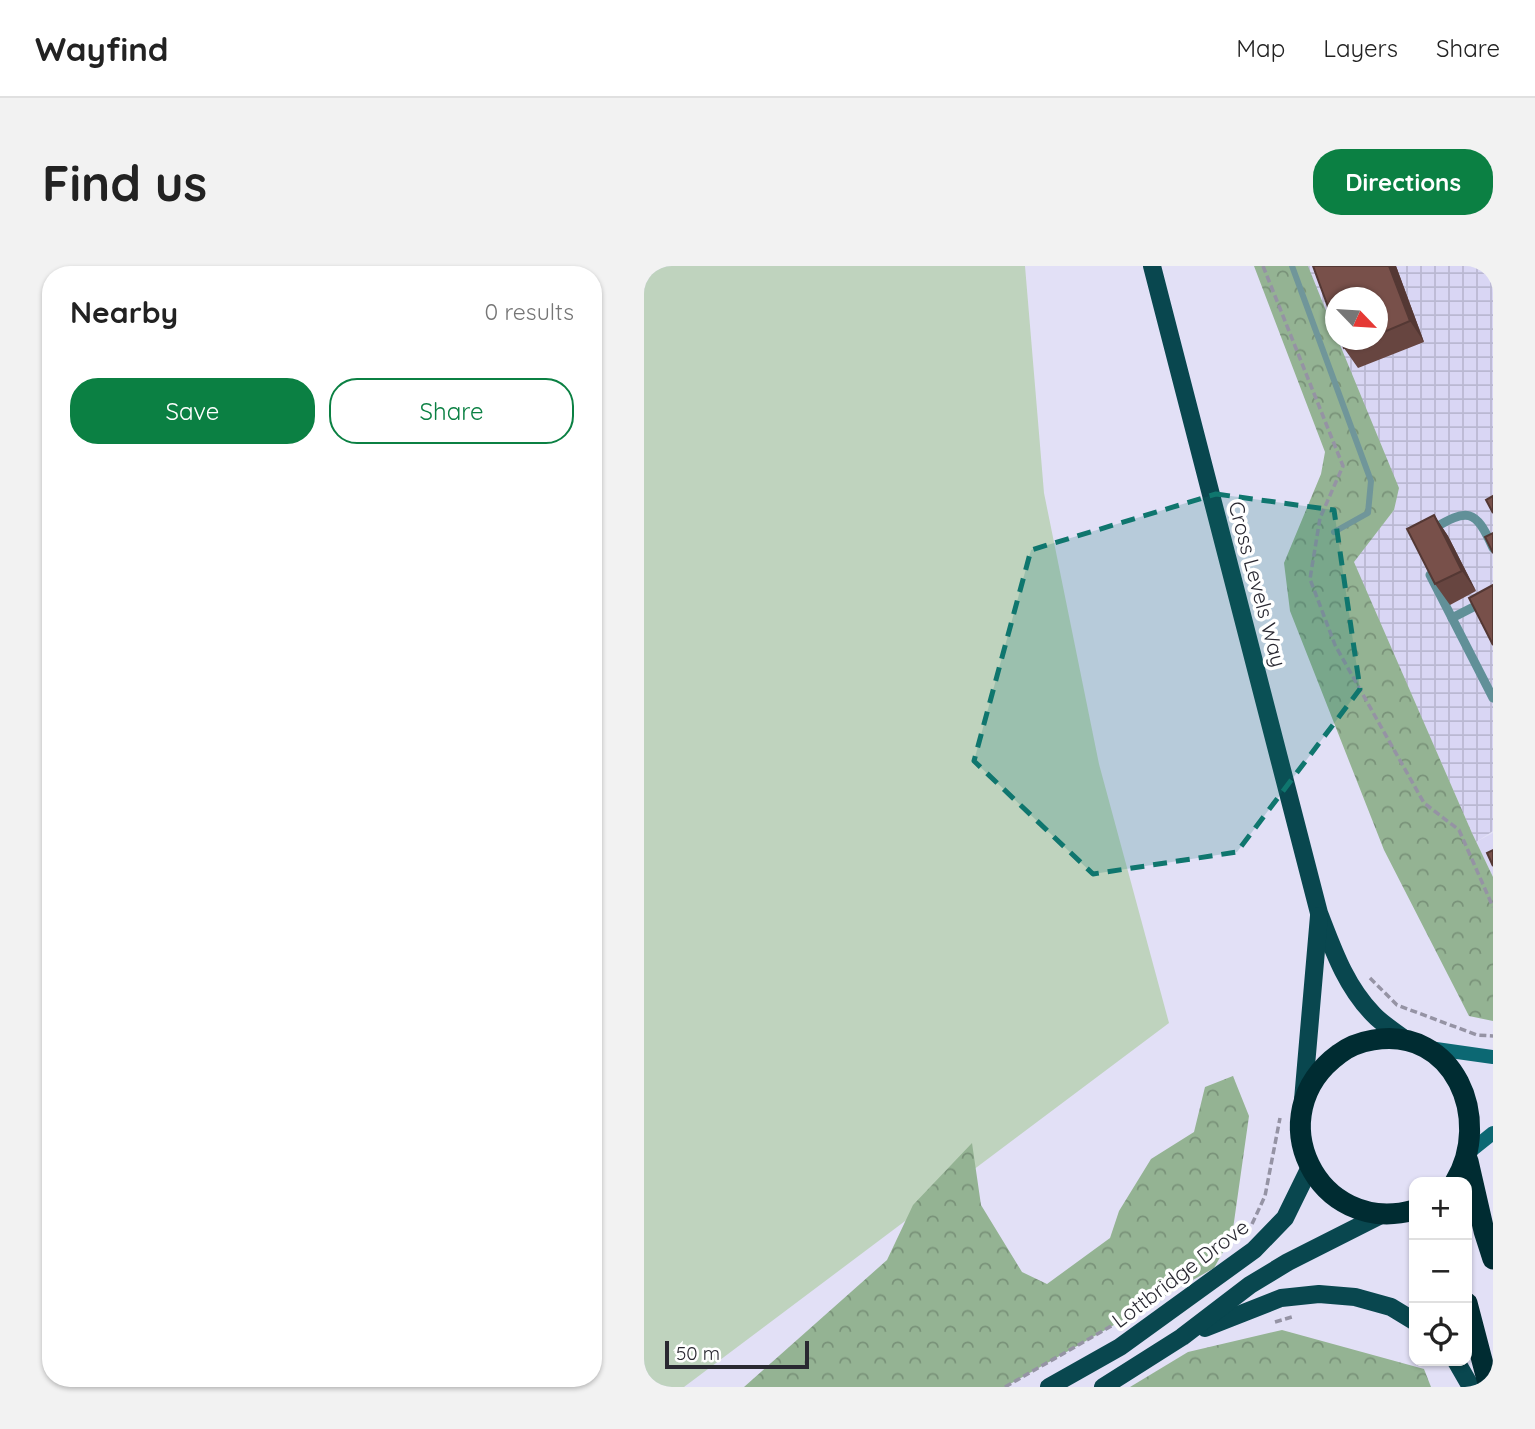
<!DOCTYPE html>
<meta charset="utf-8">
<style>
:root{--surface:#fff;--page:#f2f2f2;--text:#222;--muted:#767676;--line:#e0e0e0;--accent:#0b8043}
body{margin:0;font-family:Quicksand,sans-serif;background:var(--page);color:var(--text)}
.controls{position:absolute;right:21px;bottom:21px;display:grid;overflow:hidden;border-radius:14px;box-shadow:0 2px 5px #0004}
.controls button{width:63px;height:63px;display:grid;place-items:center;padding:0;border:0;border-bottom:2px solid var(--line);background:var(--surface);color:var(--text);font:35px sans-serif}
.compass{position:absolute;left:681px;top:21px;width:63px;height:63px;border-radius:50%;background:var(--surface);box-shadow:0 2px 5px #0004;rotate:115deg}
.scale{position:absolute;left:21px;bottom:18px;width:144px;box-sizing:border-box;padding-left:7px;border:4px solid #292831;border-top:0;font-size:19px;line-height:24px;white-space:nowrap;color:#292831;-webkit-text-stroke:5px #fff;paint-order:stroke}
.list{margin:0;padding:0;list-style:none}
h2{display:flex;justify-content:space-between;align-items:center;height:91px;margin:0;padding:0 28px;font-size:30px}
h2 small{font-size:23px;font-weight:400;color:var(--muted)}
.actions{display:flex;gap:14px;padding:21px 28px}
.actions a{flex:1;padding:16px 0;border:2px solid var(--accent);border-radius:28px;text-align:center;font-size:24px;color:var(--accent)}
.actions .main{background:var(--accent);color:#fff}
.icon{flex:none;width:38px;height:38px;fill:none;stroke:currentColor;stroke-width:2;stroke-linecap:round;stroke-linejoin:round}
.map{position:relative;flex:none;width:849px;height:1121px;overflow:hidden;border-radius:28px}
header{display:flex;align-items:center;gap:42px;box-sizing:border-box;height:98px;padding:0 35px;background:var(--surface);border-bottom:2px solid var(--line)}
header strong{font-size:33px}
nav{display:flex;gap:38px;margin-inline-start:auto;font-size:24px}
.intro{display:flex;align-items:center;justify-content:space-between;box-sizing:border-box;height:168px;padding:0 42px}
h1{margin:0;font-size:49px}
.button{padding:18px 32px;border-radius:28px;background:var(--accent);color:#fff;font-size:24px;font-weight:700}
main{display:flex;gap:42px;padding:0 42px}
aside{flex:1;background:var(--surface);border-radius:28px;box-shadow:0 2px 5px #0004}
.map>svg:first-child{display:block}
</style>
<header>
<strong>Wayfind</strong>
<nav><a>Map</a><a>Layers</a><a>Share</a></nav>
</header>
<div class="intro"><h1>Find us</h1><a class="button">Directions</a></div>
<main>
<aside>
<h2>Nearby<small>0 results</small></h2>
<ul class="list">
</ul>
<div class="actions"><a class="main">Save</a><a>Share</a></div>
</aside>
<div class="map">
<svg width="849" height="1121" viewBox="0 0 849 1121">
<defs>
<pattern id="industrial-grid" width="8" height="8" patternUnits="userSpaceOnUse" patternTransform="scale(1.75)"><rect width="8" height="8" fill="#d9d6f4"/><path d="M0 4h8M4 0v8" fill="none" stroke="#bab8d2"/></pattern>
<pattern id="forest-crowns" width="20" height="18" patternUnits="userSpaceOnUse" patternTransform="scale(1.75)"><rect width="20" height="18" fill="#94b393"/><path d="M2 6a3 3 0 1 1 6 0M12 15a3 3 0 1 1 6 0" fill="none" stroke="#799279"/></pattern>
</defs>
<rect width="100%" height="100%" fill="#e2e0f6"/>
<polygon fill="#d9d6f4" points="849,567 849,611 832,576"/>
<path fill="url(#industrial-grid)" fill-rule="evenodd" d="M662,0h187v565l-17,11 -123,-280 41,-52 -42,-129zM692,32h42v42h-42z"/>
<polygon fill="#bfd3be" points="0,0 381,0 400,227 455,498 525,757 40,1121 0,1121"/>
<g fill="url(#forest-crowns)">
<polygon points="610,0 664,0 691,67 692,74 694,74 755,222 750,244 710,296 828,567 849,611 849,755 825,750 740,584 646,345 640,297 677,208 681,186"/>
<polygon points="589,810 605,850 588,970 570,1002 361,1121 100,1121 243,994 269,939 328,877 337,939 378,1006 403,1018 466,972 475,945 507,893 550,866 561,821"/>
<polygon points="638,1064 780,1103 787,1121 486,1121 544,1086"/>
</g>
<g fill="none" stroke-linecap="round" stroke-linejoin="round">
<polyline stroke="#70969a" stroke-width="6" points="648,0 727,215 724,247 690,266"/>
<g stroke="#9593a4" stroke-width="3.5" stroke-dasharray="7 3.5" stroke-linecap="butt">
<polyline points="619,0 699,200 676,252 666,313 691,379 780,537 815,564 849,641"/>
<polyline points="726,712 753,739 833,769 849,770"/>
<polyline points="608,958 621,930 636,852"/>
<polyline points="631,1056 651,1050"/>
<polyline points="361,1121 483,1051"/>
</g>
<g stroke="#619098" stroke-width="9">
<path d="M787,264c37,-22 44,-22 62,18"/>
<polyline points="786,309 849,432"/>
<polyline points="808,352 849,331"/>
</g>
<g stroke="#0c6873" stroke-width="14">
<polyline points="785,782 849,791"/>
<polyline points="829,883 849,867"/>
</g>
<g stroke="#09474f" stroke-width="18">
<path d="M508,0l167,647c14,36 26,72 54,101 9,10 23,18 34,27"/>
<polyline points="659,834 675,650"/>
<polyline points="561,1062 637,1032 675,1028 711,1031 747,1041 770,1055"/>
<polyline points="812,1095 827,1121"/>
<polyline points="405,1121 476,1081 610,984 641,952 666,901"/>
<polyline points="459,1121 538,1071 606,1019 644,996 739,948"/>
</g>
<g stroke="#002c32" stroke-width="21">
<polyline points="824,895 840,965 849,993"/>
<path d="M770,944c-97,27 -157,-96 -75,-156 9,-7 22,-12 34,-14 81,-14 120,79 82,142"/>
<polyline points="823,1037 845,1121"/>
</g>
</g>
<g fill="#674540">
<polygon points="752,0 780,76 714,102 700,82 697,74 733,74 733,32"/>
<polygon points="790,249 804,270 832,325 806,339 791,318"/>
</g>
<g fill="#543834">
<polygon points="745,0 752,0 780,76 766,55"/>
<polygon points="790,249 804,270 832,325 818,305"/>
</g>
<g fill="#78504a" stroke="#543834" stroke-width="2">
<polygon points="669,0 745,0 766,55 733,69 733,32 691,32 691,60"/>
<polygon points="697,74 721,74 700,82"/>
<polygon points="849,230 849,247 842,234"/>
<polygon points="790,249 818,305 791,318 763,263"/>
<polygon points="849,267 849,287 841,271"/>
<polygon points="849,319 849,379 825,332"/>
<polygon points="849,584 849,600 843,587"/>
</g>
<path fill="#0f766e" fill-opacity="0.2" stroke="#0f766e" stroke-width="5" stroke-dasharray="14 9" stroke-linejoin="round" d="M572,228l118,16 26,179 -123,163 -144,22 -119,-113 57,-211z"/>
<g text-anchor="middle" dominant-baseline="central" stroke-width="7" stroke-linejoin="round" paint-order="stroke">
<g font-size="21" fill="#292831" stroke="#fff">
<text transform="translate(614 318) rotate(75)">Cross Levels Way</text>
<text transform="translate(536 1007) rotate(-37)">Lottbridge Drove</text>
</g>
</g>
</svg>
<div class="controls">
<button>+</button>
<button>−</button>
<button><svg class="icon" aria-label="locate" viewBox="0 0 24 24"><circle cx="12" cy="12" r="6"/><path d="M12 2v4M12 18v4M2 12h4M18 12h4"/></svg></button>
</div>
<svg class="compass" viewBox="-18 -18 36 36"><path d="M0-13l5 13h-10z" fill="#e53935"/><path d="M0 13l5-13h-10z" fill="#767676"/></svg>
<div class="scale">50 m</div>
</div>
</main>
